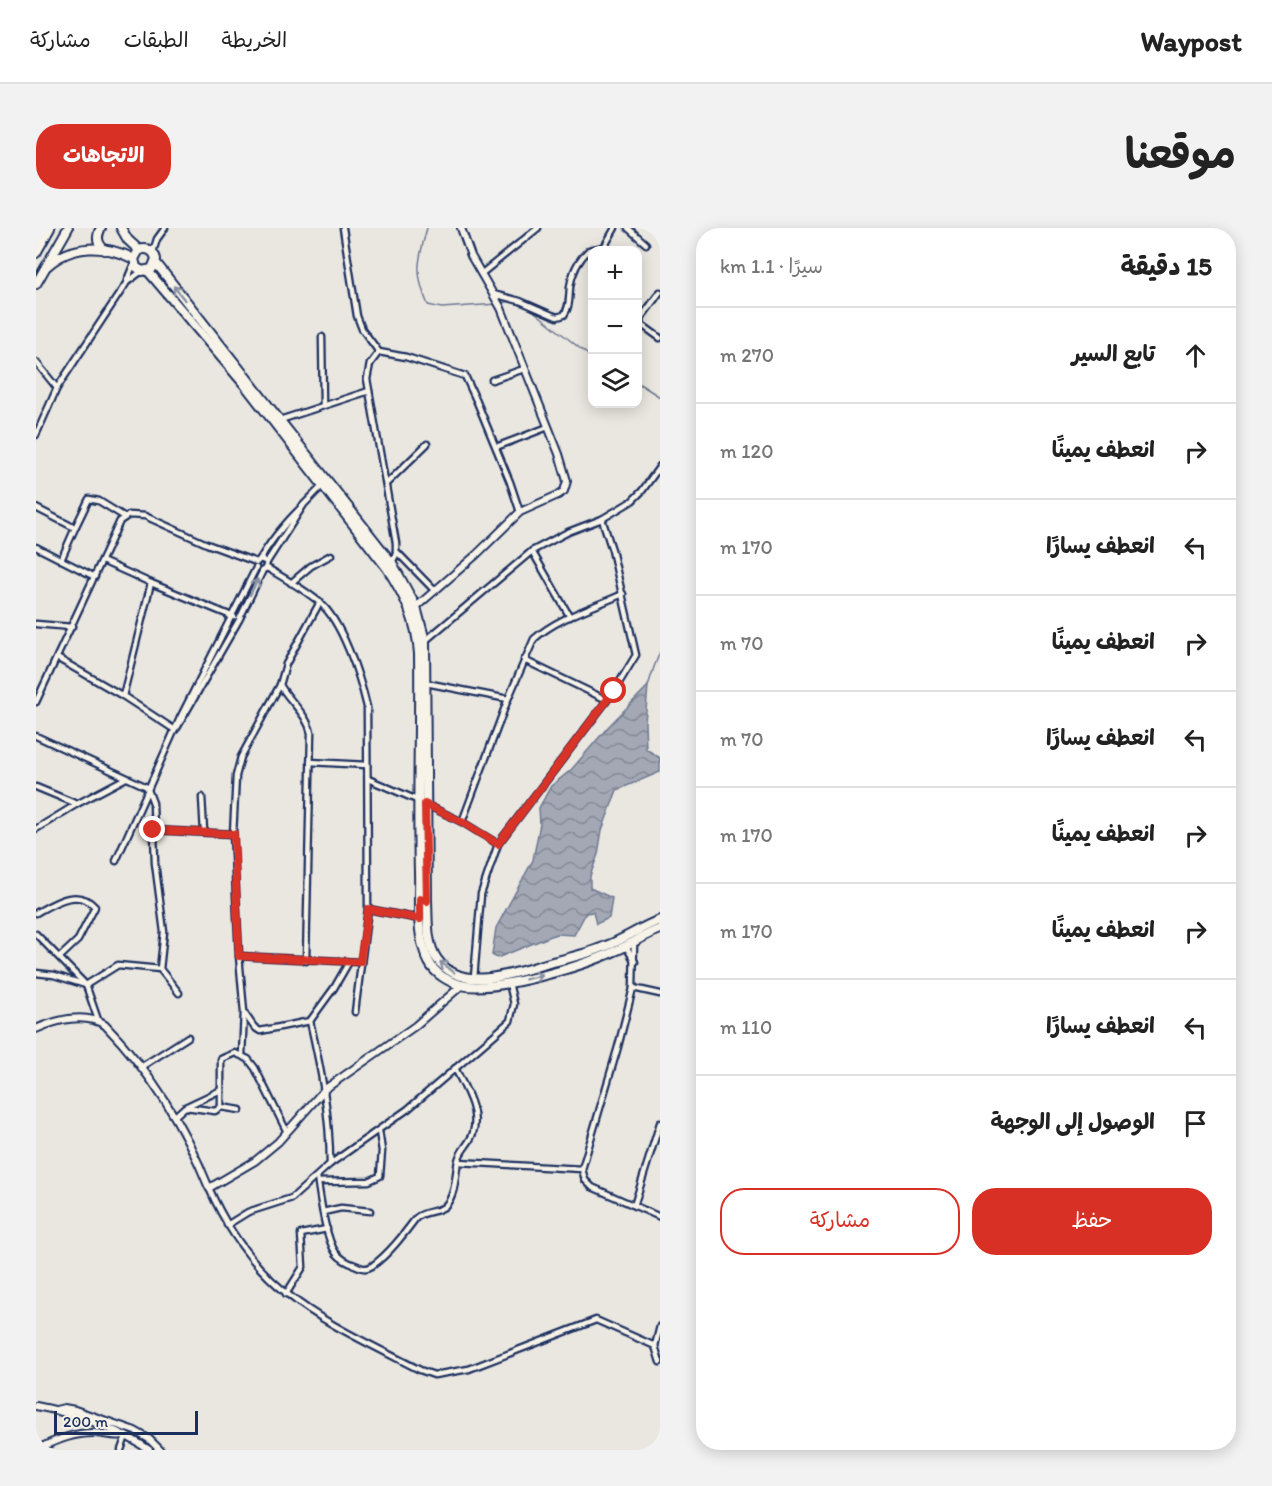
<!DOCTYPE html>
<html lang="ar">
<meta charset="utf-8">
<style>
:root{--surface:#fff;--page:#f2f2f2;--text:#222;--muted:#767676;--line:#e0e0e0;--accent:#d93025}
body{margin:0;font-family:Itim,"Playpen Sans Arabic",sans-serif;background:var(--page);color:var(--text);direction:rtl}
.controls{position:absolute;right:18px;top:18px;display:grid;overflow:hidden;border-radius:12px;box-shadow:0 3px 15px #0003}
.controls button{width:54px;height:54px;display:grid;place-items:center;padding:0;border:0;border-bottom:2px solid var(--line);background:var(--surface);color:var(--text);font:30px sans-serif}
.scale{position:absolute;left:18px;bottom:15px;width:144px;box-sizing:border-box;padding-left:6px;border:3px solid #1b2f5e;border-top:0;font-size:16px;line-height:21px;white-space:nowrap;color:#1b2f5e;-webkit-text-stroke:4px #f7f3e8;paint-order:stroke}
.stop{position:absolute;width:18px;height:18px;margin:-14px;border:4px solid #d93025;border-radius:50%;background:#fff}
.stop.end{background:#d93025;border-color:#fff;box-shadow:0 2px 6px #0008}
.list{margin:0;padding:0;list-style:none}
h2{display:flex;justify-content:space-between;align-items:center;height:78px;margin:0;padding:0 24px;font-size:26px}
h2 small{font-size:20px;font-weight:400;color:var(--muted)}
.list li{display:grid;grid-template-columns:39px 1fr auto;gap:18px;align-items:center;box-sizing:border-box;height:96px;padding:0 24px;border-top:2px solid var(--line)}
.list b{display:block;font-size:22px;white-space:nowrap}
.list em{font-size:20px;font-style:normal;color:var(--muted)}
.actions{display:flex;gap:12px;padding:18px 24px}
.actions a{flex:1;padding:14px 0;border:2px solid var(--accent);border-radius:24px;text-align:center;font-size:21px;color:var(--accent)}
.actions .main{background:var(--accent);color:#fff}
.icon{flex:none;width:33px;height:33px;fill:none;stroke:currentColor;stroke-width:2;stroke-linecap:round;stroke-linejoin:round}
.map{position:relative;flex:none;width:624px;height:1222px;overflow:hidden;direction:ltr;border-radius:24px}
header{display:flex;align-items:center;gap:36px;box-sizing:border-box;height:84px;padding:0 30px;background:var(--surface);border-bottom:2px solid var(--line)}
header strong{font-size:28px}
nav{display:flex;gap:33px;margin-inline-start:auto;font-size:21px}
.intro{display:flex;align-items:center;justify-content:space-between;box-sizing:border-box;height:144px;padding:0 36px}
h1{margin:0;font-size:42px}
.button{padding:15px 27px;border-radius:24px;background:var(--accent);color:#fff;font-size:21px;font-weight:700}
main{display:flex;gap:36px;padding:0 36px}
aside{flex:1;background:var(--surface);border-radius:24px;box-shadow:0 3px 15px #0003}
.map>svg:first-child{display:block}
</style>
<header>
<strong>Waypost</strong>
<nav><a>الخريطة</a><a>الطبقات</a><a>مشاركة</a></nav>
</header>
<div class="intro"><h1>موقعنا</h1><a class="button">الاتجاهات</a></div>
<main>
<aside>
<h2>15 دقيقة<small>سيرًا · 1.1 km</small></h2>
<ul class="list">
<li><svg class="icon" aria-label="ahead" viewBox="0 0 24 24"><path d="M12 20V5M6 11l6-6 6 6"/></svg><div><b>تابع السير</b></div><em>270 m</em></li>
<li><svg class="icon" aria-label="right" viewBox="0 0 24 24"><path d="M7 20v-9h11M14 6l5 5-5 5"/></svg><div><b>انعطف يمينًا</b></div><em>120 m</em></li>
<li><svg class="icon" aria-label="left" viewBox="0 0 24 24"><path d="M17 20v-9H6M10 6l-5 5 5 5"/></svg><div><b>انعطف يسارًا</b></div><em>170 m</em></li>
<li><svg class="icon" aria-label="right" viewBox="0 0 24 24"><path d="M7 20v-9h11M14 6l5 5-5 5"/></svg><div><b>انعطف يمينًا</b></div><em>70 m</em></li>
<li><svg class="icon" aria-label="left" viewBox="0 0 24 24"><path d="M17 20v-9H6M10 6l-5 5 5 5"/></svg><div><b>انعطف يسارًا</b></div><em>70 m</em></li>
<li><svg class="icon" aria-label="right" viewBox="0 0 24 24"><path d="M7 20v-9h11M14 6l5 5-5 5"/></svg><div><b>انعطف يمينًا</b></div><em>170 m</em></li>
<li><svg class="icon" aria-label="right" viewBox="0 0 24 24"><path d="M7 20v-9h11M14 6l5 5-5 5"/></svg><div><b>انعطف يمينًا</b></div><em>170 m</em></li>
<li><svg class="icon" aria-label="left" viewBox="0 0 24 24"><path d="M17 20v-9H6M10 6l-5 5 5 5"/></svg><div><b>انعطف يسارًا</b></div><em>110 m</em></li>
<li><svg class="icon" aria-label="arrive" viewBox="0 0 24 24"><path d="M6 21V4h12l-3 4 3 4H6"/></svg><div><b>الوصول إلى الوجهة</b></div></li>
</ul>
<div class="actions"><a class="main">حفظ</a><a>مشاركة</a></div>
</aside>
<div class="map">
<svg width="624" height="1222" viewBox="0 0 624 1222">
<defs>
<pattern id="water-waves" width="16" height="10" patternUnits="userSpaceOnUse" patternTransform="scale(1.5)"><rect width="16" height="10" fill="#a3a8b4"/><path d="M0 5q4-4 8 0t8 0" fill="none" stroke="#848996"/></pattern>
</defs>
<rect width="100%" height="100%" fill="#eae7e0"/>
<filter id="ink" filterUnits="userSpaceOnUse"><feTurbulence type="fractalNoise" baseFrequency=".0167" numOctaves="2"/><feDisplacementMap in="SourceGraphic" scale="12" xChannelSelector="R" yChannelSelector="G"/><feConvolveMatrix kernelMatrix="1 2 1 2 8 2 1 2 1" color-interpolation-filters="sRGB"/></filter>
<g filter="url(#ink)">
<polygon fill="url(#water-waves)" stroke="#6d7892" stroke-width="1.5" points="612,458 609,495 610,521 624,530 624,544 581,562 566,602 562,626 554,648 554,660 576,670 573,690 560,696 557,684 550,685 538,707 520,706 461,730 456,727 460,700 497,632 504,596 503,580 515,558 535,542 572,499"/>
<g fill="none" stroke-linecap="round" stroke-linejoin="round">
<g stroke="#6d7892" stroke-width="1.5">
<path d="M391,0c-9,33 -13,44 1,77l14,3 55,-4"/>
<polyline points="465,75 475,73"/>
<polyline points="485,76 495,81 556,130"/>
<polyline points="602,155 624,169"/>
<polyline points="612,458 618,439 624,424"/>
</g>
<defs>
<g id="minor">
<polyline points="307,0 321,88 326,101 343,124 370,129 429,148 441,174 474,254 484,284"/>
<polyline points="592,0 610,16"/>
<polyline points="567,21 579,0"/>
<polyline points="117,24 121,11 129,0"/>
<polyline points="445,46 502,0"/>
<polyline points="91,52 98,35"/>
<polyline points="624,64 602,94 624,110"/>
<path d="M457,66l27,7 32,14 5,2 7,-2c6,-8 5,-18 6,-28 2,-14 8,-27 19,-37l15,-3"/>
<polyline points="286,109 287,177"/>
<polyline points="343,124 334,136 331,151 360,315 360,327 355,336"/>
<polyline points="0,134 21,160"/>
<polyline points="456,152 488,141"/>
<polyline points="244,192 333,163"/>
<polyline points="0,207 21,160 91,54 106,43"/>
<polyline points="460,219 512,199"/>
<polyline points="351,255 391,216"/>
<polyline points="0,280 39,300 25,332"/>
<polyline points="39,300 53,271 63,273 89,289"/>
<polyline points="0,319 59,349"/>
<polyline points="360,323 399,363"/>
<polyline points="496,323 534,389"/>
<path d="M224,331c18,-31 40,-50 64,-75"/>
<polyline points="66,333 115,355 198,389"/>
<polyline points="220,335 224,331 231,334"/>
<path d="M231,340c17,10 35,20 51,33 24,19 42,76 49,106l1,202 -13,103"/>
<polyline points="229,341 231,334 267,278"/>
<polyline points="255,355 275,338 295,327"/>
<polyline points="0,396 36,399"/>
<polyline points="389,413 496,323 532,304 566,291 596,273 606,263 624,238"/>
<polyline points="21,430 87,468 139,502"/>
<polyline points="488,432 571,472"/>
<polyline points="390,455 472,471"/>
<polyline points="87,468 115,355"/>
<polyline points="0,474 84,293 93,287 109,288 171,316 220,334"/>
<polyline points="141,500 203,392 227,342"/>
<polyline points="0,508 111,559 117,575 119,635 128,704 124,741 143,765"/>
<polyline points="274,534 331,537"/>
<polyline points="332,551 381,572"/>
<polyline points="0,559 41,576"/>
<polyline points="166,569 168,604"/>
<polyline points="391,577 426,594 462,616"/>
<path d="M426,594l46,-123 26,-60c23,-21 60,-32 89,-45"/>
<polyline points="0,601 41,576 90,550"/>
<polyline points="117,602 197,606"/>
<polyline points="80,633 144,490 220,340"/>
<polyline points="332,681 384,691"/>
<path d="M0,685c18,-10 42,-26 59,-6l-17,33 -18,17"/>
<polyline points="0,706 50,757 62,792"/>
<polyline points="598,714 597,760 582,819 546,941 549,952 556,959 624,989"/>
<polyline points="590,718 599,734"/>
<polyline points="203,728 324,734"/>
<path d="M270,733l5,-228c-4,-19 -21,-31 -31,-48l6,-21 34,-62"/>
<polyline points="0,745 18,747 50,757 82,737 124,741"/>
<polyline points="438,750 445,666 462,616 578,463 600,427 576,322 566,291"/>
<polyline points="597,760 624,766"/>
<path d="M209,786l9,13 6,4 50,-10c11,48 20,94 20,143"/>
<polyline points="274,793 298,760 313,734"/>
<polyline points="206,827 208,784 203,728 197,606 200,548 205,529 244,457"/>
<polyline points="105,839 152,809"/>
<polyline points="150,879 179,883 185,879"/>
<polyline points="204,882 185,879 185,831 199,825 212,831 219,840 251,904"/>
<polyline points="139,888 149,879 185,862"/>
<polyline points="422,934 546,941"/>
<path d="M281,949c3,18 8,61 19,76 5,6 12,10 19,12 6,3 11,5 17,1 17,-12 32,-32 44,-48 9,-8 22,-5 29,-12 11,-11 10,-31 13,-45 2,-11 12,-17 15,-28 7,-22 -9,-46 -18,-65"/>
<polyline points="282,954 333,953 344,948 346,923 343,903"/>
<path d="M173,960c47,107 114,132 211,182l14,5 35,-6 127,-49 59,26"/>
<polyline points="598,978 624,895"/>
<polyline points="287,984 305,980 334,983"/>
<polyline points="191,997 212,984 256,970 294,936 372,881 450,814 474,793 478,776 473,755"/>
<polyline points="250,1066 267,1039 265,1006 291,1001"/>
<polyline points="624,1098 619,1118 624,1134"/>
<polyline points="85,1222 90,1208"/>
</g>
<g id="tertiary">
<polyline points="380,379 440,327 484,284 522,267 528,263 531,253 523,226 465,80 435,28 425,0"/>
<path d="M0,801c20,-9 49,-17 69,-4 46,47 80,103 104,163l46,-27 23,-19 47,-53 90,-63 47,-41"/>
<path d="M0,1178c33,6 86,24 113,44"/>
<polyline points="20,1182 28,1180 39,1182 99,1203 113,1211 124,1222"/>
<path d="M0,1222c17,-9 37,-17 57,-17 11,0 19,4 29,2"/>
</g>
<g id="primary">
<path d="M65,0c-5,8 -4,16 4,22"/>
<polyline points="85,0 92,12 103,22"/>
<path d="M120,35l236,300 24,44 9,34 2,260c1,19 -1,42 10,58 26,36 79,13 112,4 19,-5 39,-9 57,-17 19,-7 35,-19 54,-26"/>
<path d="M11,38c25,-22 58,-22 87,-7l2,8 6,4 10,-2 4,-10c-2,-8 -8,-12 -17,-9l-5,9"/>
<path d="M112,43l97,114 142,183c18,28 30,53 32,86 1,73 -2,145 0,218 1,29 -4,64 10,90 6,12 20,20 32,23 33,8 122,-19 154,-34 15,-6 29,-16 45,-22"/>
</g>
<g id="trunk">
<polyline points="0,25 14,0"/>
<polyline points="0,56 32,0"/>
</g>
</defs>
<use href="#minor" stroke="#1b2f5e" stroke-width="9"/>
<use href="#tertiary" stroke="#1b2f5e" stroke-width="10"/>
<use href="#primary" stroke="#1b2f5e" stroke-width="12"/>
<use href="#trunk" stroke="#1b2f5e" stroke-width="12"/>
<use href="#minor" stroke="#f7f3e8" stroke-width="4.5"/>
<use href="#tertiary" stroke="#f7f3e8" stroke-width="6"/>
<use href="#primary" stroke="#f7f3e8" stroke-width="8"/>
<use href="#trunk" stroke="#f7f3e8" stroke-width="8"/>
</g>
<defs><path id="oneway-shaft" d="M-6 0H5M1.5-3L5.5 0L1.5 3" fill="none" stroke-width="1.6" stroke-linecap="round" stroke-linejoin="round" transform="scale(1.5)"/></defs>
<g stroke="#8991a3">
<use href="#oneway-shaft" transform="translate(143 65) rotate(-128)"/>
<use href="#oneway-shaft" transform="translate(218 359) rotate(-64)"/>
<use href="#oneway-shaft" transform="translate(411 739) rotate(-143)"/>
<use href="#oneway-shaft" transform="translate(498 749) rotate(-15)"/>
</g>
</g>
<g fill="none" stroke-linecap="round" stroke-linejoin="round" filter="url(#ink)">
<polyline stroke="#d93025" stroke-width="8" points="117,602 198,606 203,728 324,734 332,681 384,691 384,671 391,673 389,576 426,594 462,616 578,463"/>
</g>
</svg>
<div class="controls">
<button>+</button>
<button>−</button>
<button><svg class="icon" aria-label="layers" viewBox="0 0 24 24"><path d="M12 4l9 5-9 5-9-5zM3 14l9 5 9-5"/></svg></button>
</div>
<div class="scale">200 m</div>
<div class="stop" style="left:578px;top:463px"></div>
<div class="stop end" style="left:117px;top:602px"></div>
</div>
</main>
